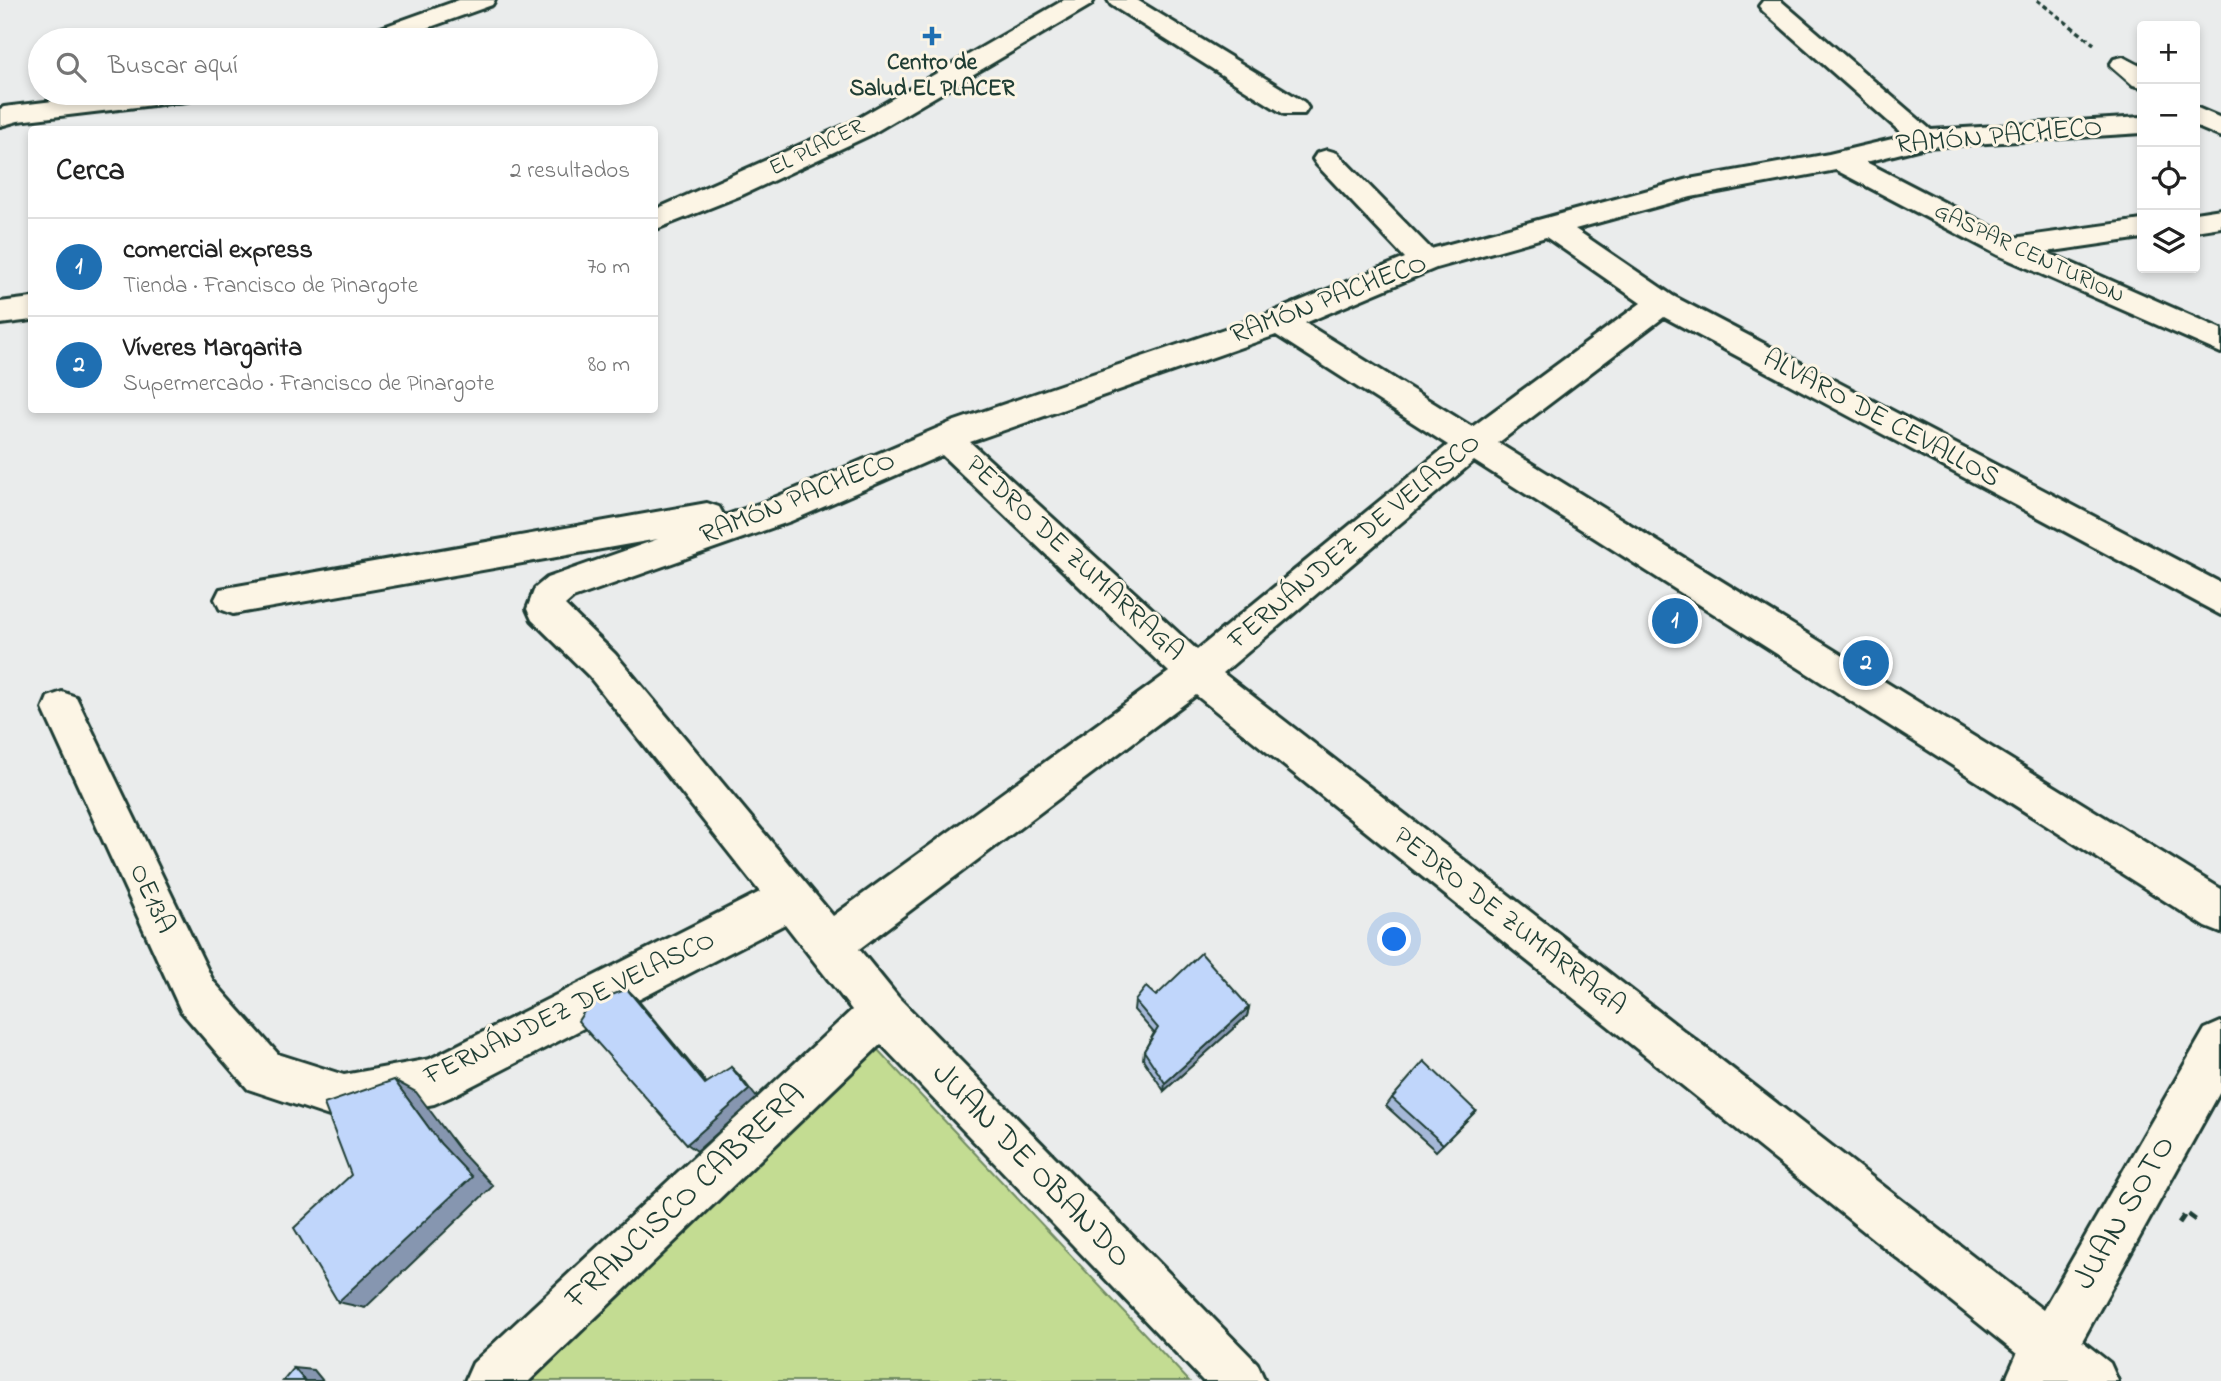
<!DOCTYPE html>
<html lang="es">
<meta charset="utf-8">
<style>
:root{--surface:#fff;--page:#f6f6f6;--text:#222;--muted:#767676;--line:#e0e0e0;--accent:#1f6fb2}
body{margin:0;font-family:"Indie Flower",sans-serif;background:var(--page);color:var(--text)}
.controls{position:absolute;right:21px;top:21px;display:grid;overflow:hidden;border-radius:7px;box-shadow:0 4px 10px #0003}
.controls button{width:63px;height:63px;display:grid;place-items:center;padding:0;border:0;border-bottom:2px solid var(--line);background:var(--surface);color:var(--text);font:35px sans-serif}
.you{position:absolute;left:1395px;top:940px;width:24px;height:24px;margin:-18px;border:5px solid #fff;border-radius:50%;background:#1a73e8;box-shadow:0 0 0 10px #1a73e833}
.badge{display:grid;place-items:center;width:46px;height:46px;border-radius:50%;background:var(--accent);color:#fff;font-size:23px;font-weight:700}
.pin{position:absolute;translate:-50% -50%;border:4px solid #fff;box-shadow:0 2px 7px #0006}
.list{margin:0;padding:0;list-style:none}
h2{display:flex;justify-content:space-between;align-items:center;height:91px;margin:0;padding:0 28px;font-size:30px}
h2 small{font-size:23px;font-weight:400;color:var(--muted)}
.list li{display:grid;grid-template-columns:46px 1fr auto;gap:21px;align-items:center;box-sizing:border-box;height:98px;padding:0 28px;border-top:2px solid var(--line)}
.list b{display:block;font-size:26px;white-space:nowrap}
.list p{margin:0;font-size:23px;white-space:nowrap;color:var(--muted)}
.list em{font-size:23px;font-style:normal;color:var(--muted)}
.icon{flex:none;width:38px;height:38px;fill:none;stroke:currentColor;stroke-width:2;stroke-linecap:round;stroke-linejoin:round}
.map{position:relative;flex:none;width:2221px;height:1381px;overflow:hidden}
.search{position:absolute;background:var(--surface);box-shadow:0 4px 10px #0003;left:28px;top:28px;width:630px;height:77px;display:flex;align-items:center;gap:18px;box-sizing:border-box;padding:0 24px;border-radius:38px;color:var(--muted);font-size:26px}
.panel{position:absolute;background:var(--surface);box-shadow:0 4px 10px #0003;left:28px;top:126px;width:630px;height:287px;border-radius:7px}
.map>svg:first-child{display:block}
</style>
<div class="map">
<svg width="2221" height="1381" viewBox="0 0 2221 1381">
<rect width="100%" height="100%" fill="#eaecec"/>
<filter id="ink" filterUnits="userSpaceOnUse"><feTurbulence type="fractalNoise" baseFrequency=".0143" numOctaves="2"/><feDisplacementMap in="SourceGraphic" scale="14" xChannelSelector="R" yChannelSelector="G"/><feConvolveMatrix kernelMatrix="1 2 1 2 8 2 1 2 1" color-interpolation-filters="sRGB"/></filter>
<g filter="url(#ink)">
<polygon fill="#c3dc92" stroke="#718c63" stroke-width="2" points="877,1049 1189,1381 530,1381"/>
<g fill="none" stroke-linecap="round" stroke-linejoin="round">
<defs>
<g id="minor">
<polygon points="459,0 495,0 492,5 394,40 357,40 361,35"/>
<polygon points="1064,0 1094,0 1091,5 870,135 742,195 654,230 654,210 850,123"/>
<polygon points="1108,0 1137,0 1304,102 1308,108 1304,114 1284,114 1111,5"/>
<path d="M1763,1h18l150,129 211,-13v16l-217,14 -59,15 147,76 129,-18v18l-96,14 175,77v24l-223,-98 -162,-85 -145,27 -116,32 98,67 548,287v32l-557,-298 -166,126 723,446v44l-15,-6 -732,-466 -251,212 820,637 162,-281 16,-7v68l-139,251 28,22 8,18h-113l12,-27 -821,-659 -337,254 39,48 359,366 8,18h-62l-322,-337 -352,337h-64l8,-18 379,-353 -67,-86 -335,173 -16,7 -90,17 -96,-32 -67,-78 -138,-302 5,-12 14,-5 14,5 137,284 65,73 66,21 86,-16 330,-167 -171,-216 -57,-56 -5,-11 8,-21 12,-10 111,-39 -425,75 -13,-5 -5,-10 5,-10 487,-86 12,4 5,9 43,-15 185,-79 316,-108 137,-56 -88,-93 -4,-6 4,-6 10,-3 10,3 94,96 258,-70 140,-25 76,-18 -142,-125 -4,-5zM1546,237l95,66 -169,124 -167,-104 131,-55zM1276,335l172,110 -251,205 -227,-208zM942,455l227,217 -336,244 -218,-262 -50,-49 8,-7 218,-77z"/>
<polygon points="2123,57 2142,67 2142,87 2133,85 2110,65 2114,59"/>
<polygon points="119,93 200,93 196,99 187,101 18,121 0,126 0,109 4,107"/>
<polygon points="2195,107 2221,118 2221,137 2195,126"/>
<polygon points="2221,209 2221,227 2195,231 2195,213"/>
<polygon points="32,298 32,320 0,324 0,302"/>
</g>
</defs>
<use href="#minor" stroke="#1f3d34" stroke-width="6"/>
<polyline stroke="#1f3d34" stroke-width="3.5" stroke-dasharray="5 3.5" stroke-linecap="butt" points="2037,0 2094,44"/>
<polyline stroke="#1f3d34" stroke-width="5" stroke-dasharray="9 6" stroke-linecap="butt" points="2179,1223 2186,1213 2198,1222"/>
<use href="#minor" fill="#fcf5e5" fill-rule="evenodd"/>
</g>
<g fill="#a5b8d8" stroke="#1f3d34" stroke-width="2">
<polygon points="1156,996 1249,1007 1247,1016 1164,1091 1143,1059 1144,1051 1154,1033 1134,1010 1135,1001"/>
<polygon points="1392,1098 1476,1111 1436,1151 1386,1106"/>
</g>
<g fill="#8696b0" stroke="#1f3d34" stroke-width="2">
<polygon points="627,989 637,999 714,1092 705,1084"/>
<polygon points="1249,1007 1247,1016 1164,1091 1165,1083"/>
<polygon points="731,1067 739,1075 757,1098 697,1151 687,1144"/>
<polygon points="394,1080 416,1092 462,1153 493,1186 365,1308 338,1302 440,1143"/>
<polygon points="294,1368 314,1370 323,1381 305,1381"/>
</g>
<g fill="#c0d6fb" stroke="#1f3d34" stroke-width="2">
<polygon points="1201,953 1249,1007 1165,1083 1144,1051 1158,1028 1135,1001 1146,987 1156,996"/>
<polygon points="627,989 705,1084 731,1067 749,1090 687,1144 578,1021 589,1004"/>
<polygon points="1424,1061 1476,1111 1443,1144 1392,1098"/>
<polygon points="394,1080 440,1143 472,1177 338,1302 294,1228 351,1175 324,1104"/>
<polygon points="294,1368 305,1381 283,1381"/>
</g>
</g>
<path fill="#1f6fb2" stroke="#fcf5e5" stroke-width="2.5" d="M928.5 25.5h7v7h7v7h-7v7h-7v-7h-7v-7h7z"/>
<g text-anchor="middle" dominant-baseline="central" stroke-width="6" stroke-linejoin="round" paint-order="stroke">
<g font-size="23" font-weight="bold" fill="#1f3d34" stroke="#fcf5e5">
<text x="932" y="63">Centro de<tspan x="932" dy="26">Salud EL PLACER</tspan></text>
</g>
<g font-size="23" fill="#1f3d34" stroke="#fcf5e5">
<text transform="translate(817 148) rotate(-26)">EL PLACER</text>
<text transform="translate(2029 254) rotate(25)">GASPAR CENTURION</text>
</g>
<g font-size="28" fill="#1f3d34" stroke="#fcf5e5">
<text transform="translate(1999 137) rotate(-5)">RAMÓN PACHECO</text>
<text transform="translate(1329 300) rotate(-21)">RAMÓN PACHECO</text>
<text transform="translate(1881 419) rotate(28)">ALVARO DE CEVALLOS</text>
<text transform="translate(798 499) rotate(-22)">RAMÓN PACHECO</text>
<text transform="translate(1355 542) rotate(-40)">FERNÁNDEZ DE VELASCO</text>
<text transform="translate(1074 559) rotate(43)">PEDRO DE ZUMARRAGA</text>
<text transform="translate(151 899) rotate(65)">OE13A</text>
<text transform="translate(1509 922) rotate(38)">PEDRO DE ZUMARRAGA</text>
<text transform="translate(570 1009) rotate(-26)">FERNÁNDEZ DE VELASCO</text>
</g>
<g font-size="33" fill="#1f3d34" stroke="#fcf5e5">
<text transform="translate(1031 1166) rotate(46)">JUAN DE OBANDO</text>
<text transform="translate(686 1197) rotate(-43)">FRANCISCO CABRERA</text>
<text transform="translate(2125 1213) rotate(-60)">JUAN SOTO</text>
</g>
</g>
</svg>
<div class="controls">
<button>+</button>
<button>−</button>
<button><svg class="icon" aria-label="locate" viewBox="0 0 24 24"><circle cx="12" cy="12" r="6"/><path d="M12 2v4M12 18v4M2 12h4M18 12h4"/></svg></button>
<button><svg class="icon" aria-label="layers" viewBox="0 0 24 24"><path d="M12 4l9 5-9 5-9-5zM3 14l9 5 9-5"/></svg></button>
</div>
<div class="you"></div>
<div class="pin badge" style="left:1675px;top:621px">1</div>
<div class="pin badge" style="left:1866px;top:663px">2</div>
<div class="search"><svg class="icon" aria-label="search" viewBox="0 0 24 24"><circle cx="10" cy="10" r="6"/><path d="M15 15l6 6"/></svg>Buscar aquí</div>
<section class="panel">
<h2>Cerca<small>2 resultados</small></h2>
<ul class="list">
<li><span class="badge">1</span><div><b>comercial express</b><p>Tienda · Francisco de Pinargote</p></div><em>70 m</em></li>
<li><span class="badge">2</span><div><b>Víveres Margarita</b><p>Supermercado · Francisco de Pinargote</p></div><em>80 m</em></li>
</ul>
</section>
</div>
